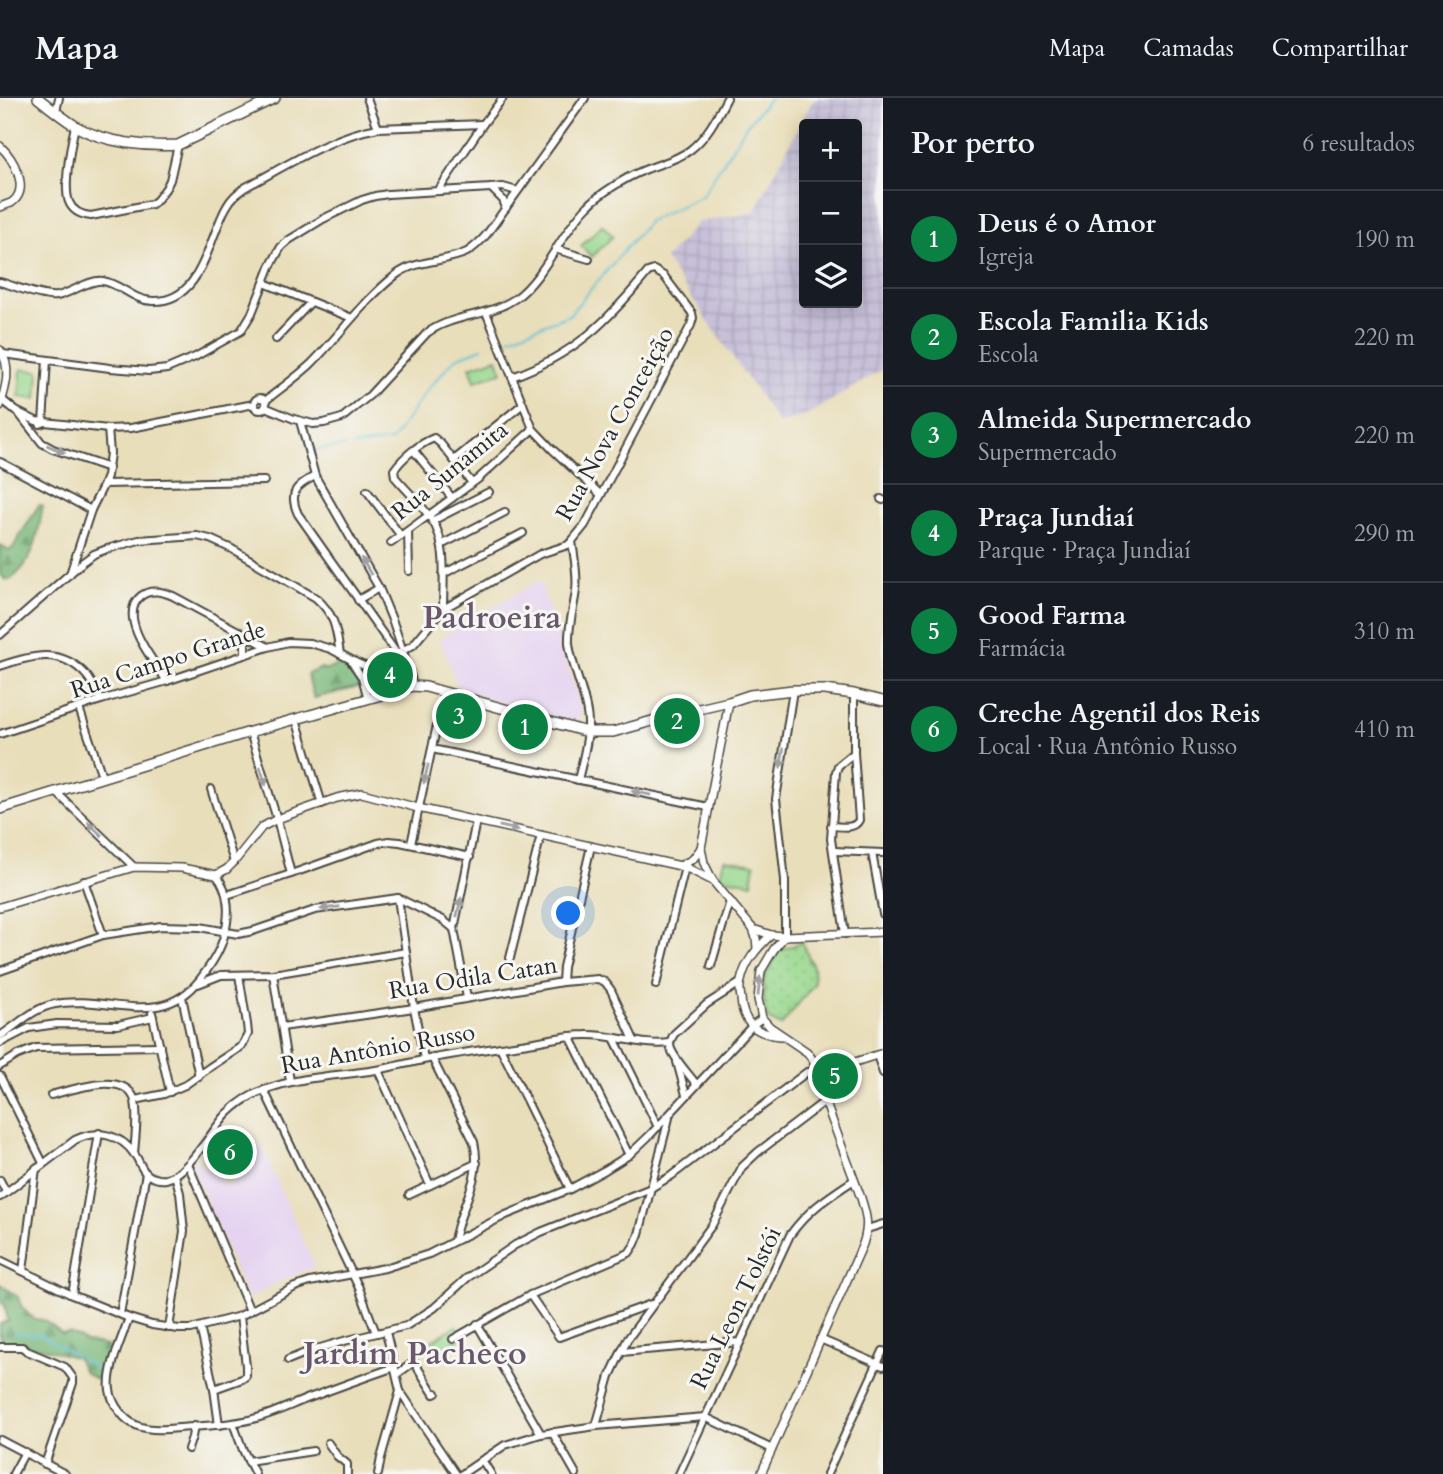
<!DOCTYPE html>
<html lang="pt">
<meta charset="utf-8">
<style>
:root{--surface:#171b24;--page:#20242c;--text:#f1f3f6;--muted:#9ea1a6;--line:#363941;--accent:#0b8043}
body{margin:0;font-family:Cardo,serif;background:var(--page);color:var(--text)}
.controls{position:absolute;right:21px;top:21px;display:grid;overflow:hidden;border-radius:7px;box-shadow:0 4px 18px #0003}
.controls button{width:63px;height:63px;display:grid;place-items:center;padding:0;border:0;border-bottom:2px solid var(--line);background:var(--surface);color:var(--text);font:35px sans-serif}
.you{position:absolute;left:569px;top:816px;width:24px;height:24px;margin:-18px;border:5px solid #fff;border-radius:50%;background:#1a73e8;box-shadow:0 0 0 10px #1a73e833}
.badge{display:grid;place-items:center;width:46px;height:46px;border-radius:50%;background:var(--accent);color:#fff;font-size:23px;font-weight:700}
.pin{position:absolute;translate:-50% -50%;border:4px solid #fff;box-shadow:0 2px 7px #0006}
.list{margin:0;padding:0;list-style:none}
h2{display:flex;justify-content:space-between;align-items:center;height:91px;margin:0;padding:0 28px;font-size:30px}
h2 small{font-size:23px;font-weight:400;color:var(--muted)}
.list li{display:grid;grid-template-columns:46px 1fr auto;gap:21px;align-items:center;box-sizing:border-box;height:98px;padding:0 28px;border-top:2px solid var(--line)}
.list b{display:block;font-size:26px;white-space:nowrap}
.list p{margin:0;font-size:23px;white-space:nowrap;color:var(--muted)}
.list em{font-size:23px;font-style:normal;color:var(--muted)}
.icon{flex:none;width:38px;height:38px;fill:none;stroke:currentColor;stroke-width:2;stroke-linecap:round;stroke-linejoin:round}
.map{position:relative;flex:none;width:883px;height:1376px;overflow:hidden}
header{display:flex;align-items:center;gap:42px;box-sizing:border-box;height:98px;padding:0 35px;background:var(--surface);border-bottom:2px solid var(--line)}
header strong{font-size:33px}
nav{display:flex;gap:38px;margin-inline-start:auto;font-size:24px}
main{display:flex}
aside{flex:1;background:var(--surface)}
.map>svg:first-child{display:block}
</style>
<header>
<strong>Mapa</strong>
<nav><a>Mapa</a><a>Camadas</a><a>Compartilhar</a></nav>
</header>
<main>
<div class="map">
<svg width="883" height="1376" viewBox="0 0 883 1376">
<defs>
<pattern id="industrial-grid" width="8" height="8" patternUnits="userSpaceOnUse" patternTransform="scale(1.75)"><rect width="8" height="8" fill="#c7c0d9"/><path d="M0 4h8M4 0v8" fill="none" stroke="#aba5ba"/></pattern>
<pattern id="forest-firs" width="22" height="20" patternUnits="userSpaceOnUse" patternTransform="scale(1.75)"><rect width="22" height="20" fill="#7ab879"/><path d="M5 1l3.5 6h-7zM16 11l3.5 6h-7z" fill="#649663"/></pattern>
<pattern id="park-dots" width="8" height="8" patternUnits="userSpaceOnUse" patternTransform="scale(1.75)"><rect width="8" height="8" fill="#99d88e"/><path d="M2 2h.1M6 6h.1" fill="none" stroke="#84ba7b" stroke-width="1.8" stroke-linecap="round"/></pattern>
</defs>
<rect width="100%" height="100%" fill="#f6f6f2"/>
<filter id="ink" filterUnits="userSpaceOnUse"><feTurbulence type="fractalNoise" baseFrequency=".0143" numOctaves="2"/><feDisplacementMap in="SourceGraphic" scale="14" xChannelSelector="R" yChannelSelector="G"/><feConvolveMatrix kernelMatrix="1 2 1 2 8 2 1 2 1" color-interpolation-filters="sRGB"/></filter>
<filter id="wash" filterUnits="userSpaceOnUse"><feTurbulence type="fractalNoise" baseFrequency=".00686" numOctaves="4" result="noise"/><feDisplacementMap in="SourceGraphic" scale="28" xChannelSelector="R" yChannelSelector="G"/><feGaussianBlur stdDeviation="1.57" result="paint"/><feColorMatrix in="noise" values="0 0 0 0 0 0 0 0 0 0 0 0 0 0 0 0 0 1.4 0 .05"/><feComposite in="paint" operator="in"/></filter>
<g filter="url(#wash)">
<rect width="100%" height="100%" fill="#e9deba"/>
<g fill="#e5d3f1">
<polygon points="540,482 582,613 579,620 574,624 459,593 440,540"/>
<polygon points="261,1046 315,1169 284,1181 248,1201 191,1066 195,1062 228,1088"/>
</g>
<path fill="url(#industrial-grid)" fill-rule="evenodd" d="M814,0h69v271l-74,45 -30,10 -114,-165 33,-37 55,-9zM804,26h53v179h-53z"/>
<g fill="#99d88e" stroke="#62825c" stroke-width="2">
<polygon points="602,127 613,138 592,159 581,148"/>
<polygon points="497,260 502,274 475,283 470,269"/>
<polygon points="21,271 39,273 37,301 19,299"/>
<polygon points="724,761 755,766 752,785 720,779"/>
<polygon points="456,1228 463,1239 435,1256 428,1245"/>
</g>
<g fill="url(#forest-firs)" stroke="#527252" stroke-width="2">
<path d="M39,407l4,1c-6,30 -7,54 -33,74l-5,-1 -5,-5v-29l9,5 3,-1z"/>
<polygon points="338,567 354,576 359,589 314,600 307,576 322,570 324,573"/>
<polygon points="0,1186 18,1199 21,1208 28,1216 35,1221 44,1222 62,1236 70,1235 86,1244 108,1248 109,1265 101,1284 84,1274 77,1260 43,1250 0,1245 0,1226 8,1223 5,1207 0,1204"/>
</g>
<g fill="url(#park-dots)" stroke="#62825c" stroke-width="2">
<path d="M390,563l8,4 4,12 -6,8 -9,2 -8,-4c-2,-10 0,-19 11,-22z"/>
<polygon points="802,844 813,869 814,886 781,928 769,922 764,910 764,880 779,853"/>
</g>
<g fill="none" stroke-linecap="round" stroke-linejoin="round">
<g stroke="#5ac0d7" stroke-width="2">
<polyline points="509,240 569,217 649,123 702,98 746,28 770,0"/>
<polyline points="353,348 392,343 427,292 456,260 482,250"/>
<polyline points="313,352 345,348"/>
<polyline points="14,1235 41,1237 99,1272"/>
</g>
</g>
</g>
<g filter="url(#ink)">
<g fill="none" stroke-linecap="round" stroke-linejoin="round">
<defs>
<g id="minor">
<polyline points="367,0 378,30"/>
<polyline points="56,13 59,0"/>
<path d="M75,28c-4,18 -12,60 -6,76 4,10 13,13 22,14l61,-12 5,-4 9,-12 4,-8 8,-35"/>
<polyline points="491,90 503,102 506,110"/>
<polyline points="438,93 483,26 503,0"/>
<polyline points="555,151 589,161"/>
<path d="M0,184c15,4 43,16 57,14 14,-3 33,-17 46,-15 18,3 31,20 50,20 50,1 55,-63 74,-95 5,-9 11,-14 19,-19 41,-22 86,-51 132,-59l105,-4"/>
<polyline points="264,185 352,220"/>
<polyline points="486,214 533,331 552,351 601,397"/>
<polyline points="276,241 311,204"/>
<polyline points="3,256 110,270 149,273 167,271 195,259 241,233 252,215 270,169 281,149 289,142 323,121 362,102 375,98 388,96 491,90 503,89 517,93"/>
<polyline points="0,300 16,313 36,323 108,331 131,330 254,306"/>
<circle cx="260" cy="306" r="6"/>
<path d="M265,303c15,-12 32,-24 46,-37 29,-29 53,-64 85,-89 21,-16 48,-12 71,-23 8,-5 14,-11 20,-18l98,-136"/>
<path d="M265,309l29,12 19,5 11,-1 18,-5 28,-23 57,-62c28,-20 60,-15 89,-35 28,-20 46,-67 72,-92 11,-12 39,-29 54,-35 15,-7 34,-10 48,-21 17,-13 27,-33 37,-52"/>
<polyline points="20,317 42,345 53,351 109,370"/>
<polyline points="300,323 315,378 379,490 393,524 409,571 413,588"/>
<polyline points="40,326 43,325 47,262"/>
<polyline points="414,353 452,400"/>
<polyline points="454,362 523,306"/>
<polyline points="0,364 91,412"/>
<path d="M315,378c-18,9 -27,16 -17,38l99,140"/>
<polyline points="104,386 264,383"/>
<polyline points="367,393 401,438"/>
<polyline points="881,401 883,402"/>
<polyline points="432,423 489,394"/>
<polyline points="408,433 409,473"/>
<path d="M572,443c2,16 6,33 4,49 -2,18 -8,35 -7,53 3,27 18,52 19,79 1,18 -6,40 -10,58"/>
<polyline points="391,445 478,381 533,331"/>
<polyline points="441,447 505,414"/>
<polyline points="70,476 91,412 104,386 107,378 110,355 108,331"/>
<polyline points="443,476 523,435"/>
<polyline points="358,502 379,490"/>
<path d="M443,511c0,-28 5,-65 -11,-89 -10,-15 -25,-29 -37,-43l-1,-7c9,-13 25,-26 40,-32l7,6 31,39"/>
<polyline points="240,535 245,545 245,557"/>
<path d="M0,537l83,-73 11,-8 13,-5 32,-9 58,-4 13,3 22,10 84,49c20,18 20,31 24,56"/>
<path d="M391,559l22,-12 30,-36 97,-55 28,-9 4,-4 13,-16 16,-30 90,-170 2,-7 -1,-5 -28,-37 -10,-6 -6,2c-41,50 -74,83 -136,105"/>
<polyline points="352,565 362,579 368,601"/>
<path d="M0,568c32,-11 62,-19 87,10 5,6 9,16 14,24"/>
<path d="M167,583c-13,-19 -51,-65 -26,-85 10,-8 22,-4 32,0l95,51"/>
<path d="M376,599c-9,-21 -7,-31 15,-40l7,2 10,8"/>
<polyline points="79,610 102,678"/>
<polyline points="296,621 322,706"/>
<polyline points="250,634 277,721 291,776"/>
<polyline points="0,636 101,602 167,583 268,549 288,544 310,545 331,551 357,565 412,587"/>
<polyline points="432,651 708,709"/>
<polyline points="211,691 234,764"/>
<polyline points="55,693 134,769"/>
<path d="M831,728c10,0 23,4 28,-6l-5,-67v-59"/>
<polyline points="411,746 444,595"/>
<polyline points="834,753 883,755"/>
<polyline points="872,755 883,816"/>
<polyline points="84,783 103,837"/>
<polyline points="227,797 291,776 378,745 389,743 400,744 470,759"/>
<polyline points="398,800 414,910 424,961"/>
<polyline points="845,836 831,741 836,674 838,668 854,655"/>
<polyline points="785,838 785,782 776,701 793,592"/>
<polyline points="510,860 541,737"/>
<polyline points="711,868 730,803"/>
<polyline points="0,873 103,837 161,828 200,829 238,836 253,833 315,812 398,800 443,822 454,831"/>
<polyline points="273,876 290,983"/>
<polyline points="562,884 563,869 591,748"/>
<polyline points="198,886 221,877 273,876 406,854"/>
<polyline points="656,887 685,769"/>
<polyline points="182,899 199,978"/>
<polyline points="467,900 454,831 476,723"/>
<polyline points="152,915 170,994"/>
<polyline points="282,929 414,910 562,884 598,881 605,884 611,892 634,942"/>
<path d="M0,938c19,-12 33,-28 55,-32 53,-10 106,27 146,-26 10,-13 19,-26 23,-42 6,-20 6,-45 -8,-61"/>
<polyline points="570,938 629,1057"/>
<polyline points="614,940 658,1029"/>
<polyline points="0,945 29,930 57,926 118,927 153,919"/>
<polyline points="500,949 570,1091"/>
<polyline points="877,957 883,975"/>
<path d="M432,960l42,84c9,38 -14,63 -20,99"/>
<polyline points="677,964 686,997"/>
<polyline points="0,968 18,957 36,950 160,948"/>
<polyline points="378,972 430,1087"/>
<polyline points="0,978 43,1065"/>
<path d="M696,986c-6,-9 -25,-28 -26,-39 0,-5 2,-7 4,-11l33,-30 33,-21"/>
<polyline points="264,992 359,1190 376,1235"/>
<path d="M51,997c21,-5 71,-24 83,3 5,14 1,41 0,56"/>
<polyline points="135,1002 164,996 185,987 210,969 242,948 248,936 247,926 239,877"/>
<polyline points="188,1066 250,1213"/>
<polyline points="0,1082 6,1094"/>
<polyline points="409,1097 477,1065"/>
<path d="M0,1099l75,-57c22,-11 46,-6 60,15 4,5 6,14 11,18 5,5 14,7 20,6 21,-4 46,-49 61,-65 11,-11 25,-20 40,-25 35,-13 73,-13 109,-19 16,-3 32,-7 47,-10 35,-7 70,-12 105,-17 19,-3 39,-8 58,-8 27,-1 58,12 84,8"/>
<polyline points="867,1131 883,1126"/>
<polyline points="0,1162 72,1197 129,1220 152,1227 179,1231 191,1231 240,1218 295,1189 310,1184 385,1170 429,1156 506,1117 570,1091 605,1072 629,1057 650,1037 752,928 762,920"/>
<polyline points="23,1173 36,1070"/>
<polyline points="72,1197 99,1035"/>
<polyline points="530,1197 559,1239 651,1206"/>
<polyline points="120,1216 146,1075"/>
<path d="M129,1220c-7,20 -22,51 -19,72 2,14 14,31 28,36 17,6 36,2 53,1 23,-2 46,-3 69,-10 17,-5 33,-13 49,-19 29,-11 57,-21 86,-31"/>
<polyline points="477,1226 541,1336"/>
<polyline points="200,1229 214,1291 219,1327"/>
<polyline points="169,1230 184,1133 180,1095 175,1077"/>
<polyline points="453,1241 530,1197 629,1155 635,1146 639,1136 669,1020"/>
<polyline points="820,1241 883,1268"/>
<polyline points="0,1249 22,1249 27,1253 65,1269 73,1280 73,1285 45,1366"/>
<polyline points="621,1254 740,1244"/>
<polyline points="288,1262 310,1253 344,1243 406,1228 434,1210 467,1180 515,1147 541,1134 651,1090 671,1078 807,974 817,973"/>
<polyline points="397,1276 414,1264 434,1296 436,1295"/>
<polyline points="214,1291 242,1281 246,1278 246,1268 240,1218"/>
<polyline points="400,1293 456,1376"/>
<polyline points="233,1325 243,1352 255,1376"/>
<polyline points="596,1328 610,1278 627,1242 712,1127 742,1069 758,1054 825,1003"/>
<polyline points="552,1334 576,1376"/>
<polyline points="0,1342 65,1376"/>
<polyline points="328,1345 337,1358 347,1366 347,1376"/>
<polyline points="188,1351 192,1339 194,1328"/>
<polyline points="482,1362 491,1376"/>
<polyline points="248,1363 313,1353"/>
<polyline points="13,1376 25,1354"/>
<polyline points="378,1376 381,1360 400,1293 386,1234"/>
<polyline points="462,1376 505,1347 541,1336 596,1328 705,1319 772,1351"/>
<path d="M679,1376l111,-239c19,-26 37,-37 64,-55"/>
<polyline points="827,1376 883,1253"/>
</g>
<g id="tertiary">
<path d="M0,48c12,11 32,43 11,57 -1,0 -10,4 -11,4"/>
<path d="M0,252c12,17 6,37 0,56"/>
<polyline points="680,768 693,761 701,750"/>
<polyline points="713,783 704,765 701,750 729,604"/>
<polyline points="0,809 134,769 182,770 216,777 227,771 234,764 262,729 277,721 337,700 362,695 418,710 685,769 713,783 753,831 756,840 757,850"/>
<polyline points="753,831 771,837 785,838 883,834"/>
<path d="M771,837c-14,13 -26,27 -30,46 -2,5 -1,12 0,17 1,25 15,36 39,38"/>
<polyline points="817,973 824,974 883,955"/>
<path d="M761,1376l102,-230c6,-19 4,-27 -2,-46l-36,-97 -12,-41 -6,-8 -37,-25 -8,-9 -4,-19 3,-28 13,-22 11,-13"/>
</g>
<g id="secondary">
<path d="M38,0c11,9 28,22 39,29 29,16 69,20 101,18l97,-47"/>
<polyline points="0,711 250,634 413,588 426,589 587,634 613,634 677,616 729,604 750,597 793,592 825,592 854,596 883,603"/>
</g>
</defs>
<use href="#minor" stroke="#484640" stroke-width="10"/>
<use href="#tertiary" stroke="#484640" stroke-width="10"/>
<use href="#secondary" stroke="#484640" stroke-width="12"/>
<use href="#minor" stroke="#fff" stroke-width="6"/>
<use href="#tertiary" stroke="#fff" stroke-width="7"/>
<use href="#secondary" stroke="#fff" stroke-width="9"/>
</g>
<defs><path id="oneway-solid" d="M-6-.8H1V-3.2L6.5 0L1 3.2V.8H-6Z" transform="scale(1.75)"/></defs>
<g fill="#a0a0a0">
<use href="#oneway-solid" transform="translate(56 351) rotate(23)"/>
<use href="#oneway-solid" transform="translate(366 468) rotate(-120)"/>
<use href="#oneway-solid" transform="translate(782 660) rotate(99)"/>
<use href="#oneway-solid" transform="translate(426 676) rotate(103)"/>
<use href="#oneway-solid" transform="translate(263 678) rotate(73)"/>
<use href="#oneway-solid" transform="translate(641 695) rotate(-168)"/>
<use href="#oneway-solid" transform="translate(509 730) rotate(12)"/>
<use href="#oneway-solid" transform="translate(95 731) rotate(-136)"/>
<use href="#oneway-solid" transform="translate(459 809) rotate(-77)"/>
<use href="#oneway-solid" transform="translate(330 810) rotate(172)"/>
<use href="#oneway-solid" transform="translate(759 888) rotate(-84)"/>
</g>
</g>
<g text-anchor="middle" dominant-baseline="central" stroke-width="6" stroke-linejoin="round" paint-order="stroke">
<g font-size="24" fill="#2b2b2b" stroke="#f6f6f2">
<text transform="translate(615 326) rotate(-61)">Rua Nova Conceição</text>
<text transform="translate(450 373) rotate(-39)">Rua Sunamita</text>
<text transform="translate(168 562) rotate(-18)">Rua Campo Grande</text>
<text transform="translate(473 880) rotate(-9)">Rua Odila Catan</text>
<text transform="translate(378 951) rotate(-10)">Rua Antônio Russo</text>
<text transform="translate(736 1210) rotate(-64)">Rua Leon Tolstói</text>
</g>
<g font-size="32" font-weight="bold" fill="#69586b" stroke="#f6f6f2">
<text x="492" y="520">Padroeira</text>
<text x="415" y="1256">Jardim Pacheco</text>
</g>
</g>
</svg>
<div class="controls">
<button>+</button>
<button>−</button>
<button><svg class="icon" aria-label="layers" viewBox="0 0 24 24"><path d="M12 4l9 5-9 5-9-5zM3 14l9 5 9-5"/></svg></button>
</div>
<div class="you"></div>
<div class="pin badge" style="left:525px;top:629px">1</div>
<div class="pin badge" style="left:677px;top:623px">2</div>
<div class="pin badge" style="left:459px;top:618px">3</div>
<div class="pin badge" style="left:390px;top:577px">4</div>
<div class="pin badge" style="left:835px;top:978px">5</div>
<div class="pin badge" style="left:230px;top:1054px">6</div>
</div>
<aside>
<h2>Por perto<small>6 resultados</small></h2>
<ul class="list">
<li><span class="badge">1</span><div><b>Deus é o Amor</b><p>Igreja</p></div><em>190 m</em></li>
<li><span class="badge">2</span><div><b>Escola Familia Kids</b><p>Escola</p></div><em>220 m</em></li>
<li><span class="badge">3</span><div><b>Almeida Supermercado</b><p>Supermercado</p></div><em>220 m</em></li>
<li><span class="badge">4</span><div><b>Praça Jundiaí</b><p>Parque · Praça Jundiaí</p></div><em>290 m</em></li>
<li><span class="badge">5</span><div><b>Good Farma</b><p>Farmácia</p></div><em>310 m</em></li>
<li><span class="badge">6</span><div><b>Creche Agentil dos Reis</b><p>Local · Rua Antônio Russo</p></div><em>410 m</em></li>
</ul>
</aside>
</main>
